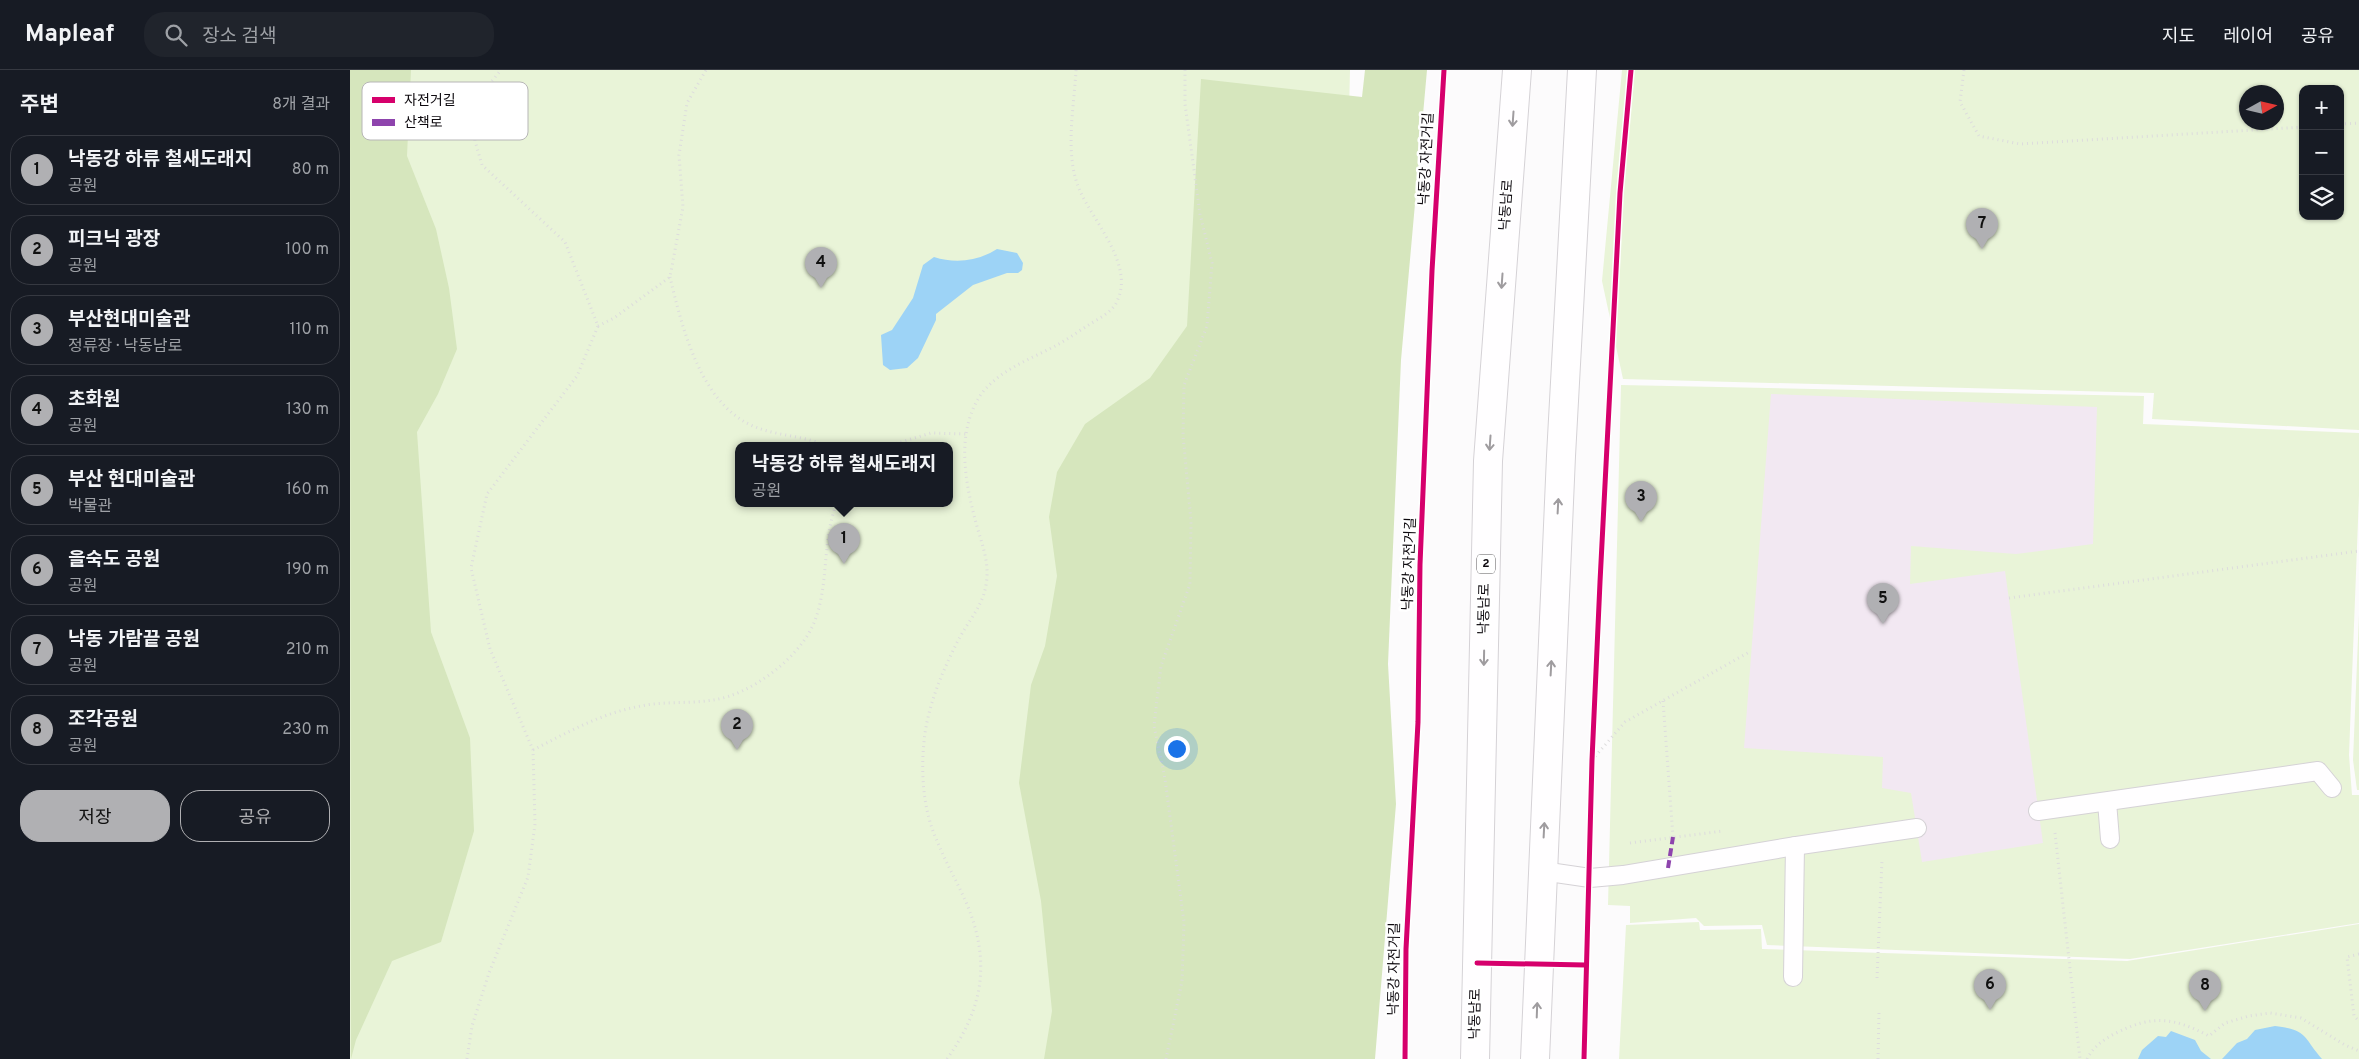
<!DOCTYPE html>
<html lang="ko">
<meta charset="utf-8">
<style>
:root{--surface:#171b24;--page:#20242c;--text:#f1f3f6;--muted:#9ea1a6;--line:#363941;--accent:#b0b0b3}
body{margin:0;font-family:Overpass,"Noto Sans KR",sans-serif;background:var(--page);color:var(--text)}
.controls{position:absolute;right:15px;top:15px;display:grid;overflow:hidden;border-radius:10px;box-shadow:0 1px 4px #0004}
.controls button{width:45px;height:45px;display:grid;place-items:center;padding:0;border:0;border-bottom:1px solid var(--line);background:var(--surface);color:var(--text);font:25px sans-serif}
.compass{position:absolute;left:1889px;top:15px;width:45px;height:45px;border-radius:50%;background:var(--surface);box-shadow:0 1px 4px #0004;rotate:82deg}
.you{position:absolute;left:826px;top:678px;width:18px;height:18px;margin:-12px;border:4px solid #fff;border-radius:50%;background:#1a73e8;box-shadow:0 0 0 8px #1a73e833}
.badge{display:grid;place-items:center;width:32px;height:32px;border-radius:50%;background:var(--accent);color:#111;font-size:16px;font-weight:700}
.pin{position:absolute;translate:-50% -41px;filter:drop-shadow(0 1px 2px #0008)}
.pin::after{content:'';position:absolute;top:26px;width:18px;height:15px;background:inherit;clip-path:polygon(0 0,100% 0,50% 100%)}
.popup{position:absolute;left:385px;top:372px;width:218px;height:65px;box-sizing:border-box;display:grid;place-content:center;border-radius:10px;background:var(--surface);filter:drop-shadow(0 1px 4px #0005);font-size:16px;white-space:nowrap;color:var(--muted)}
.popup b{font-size:19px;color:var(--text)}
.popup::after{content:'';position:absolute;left:50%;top:100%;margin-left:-10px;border:10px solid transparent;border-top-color:var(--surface)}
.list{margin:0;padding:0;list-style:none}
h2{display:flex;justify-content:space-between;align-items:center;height:65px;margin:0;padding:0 20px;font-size:21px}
h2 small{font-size:16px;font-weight:400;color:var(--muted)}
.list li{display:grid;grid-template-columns:32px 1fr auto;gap:15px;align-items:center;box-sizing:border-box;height:70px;margin:0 10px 10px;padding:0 10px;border:1px solid var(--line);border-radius:20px}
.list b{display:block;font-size:19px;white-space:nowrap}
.list p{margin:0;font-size:16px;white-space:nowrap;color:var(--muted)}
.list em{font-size:16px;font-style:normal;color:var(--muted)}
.actions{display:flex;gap:10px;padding:15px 20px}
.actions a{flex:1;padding:11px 0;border:1px solid var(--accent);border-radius:20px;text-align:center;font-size:18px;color:var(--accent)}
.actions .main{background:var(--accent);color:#111}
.icon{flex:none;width:28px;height:28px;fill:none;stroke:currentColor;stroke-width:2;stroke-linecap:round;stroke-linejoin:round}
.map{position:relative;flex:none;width:2009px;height:989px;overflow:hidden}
header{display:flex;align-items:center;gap:30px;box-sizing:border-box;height:70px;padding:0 25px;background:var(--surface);border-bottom:1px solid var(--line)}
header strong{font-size:24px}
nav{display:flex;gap:28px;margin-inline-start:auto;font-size:18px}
.search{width:350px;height:45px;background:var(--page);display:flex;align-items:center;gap:12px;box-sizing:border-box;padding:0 18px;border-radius:20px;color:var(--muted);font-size:19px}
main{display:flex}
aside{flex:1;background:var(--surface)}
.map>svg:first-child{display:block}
</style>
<header>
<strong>Mapleaf</strong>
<div class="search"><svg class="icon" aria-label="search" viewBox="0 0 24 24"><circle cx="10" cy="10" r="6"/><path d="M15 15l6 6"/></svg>장소 검색</div>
<nav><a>지도</a><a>레이어</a><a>공유</a></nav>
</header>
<main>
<aside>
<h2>주변<small>8개 결과</small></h2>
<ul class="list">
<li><span class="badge">1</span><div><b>낙동강 하류 철새도래지</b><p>공원</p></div><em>80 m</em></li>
<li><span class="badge">2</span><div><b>피크닉 광장</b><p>공원</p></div><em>100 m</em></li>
<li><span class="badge">3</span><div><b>부산현대미술관</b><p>정류장 · 낙동남로</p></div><em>110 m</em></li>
<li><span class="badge">4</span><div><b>초화원</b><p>공원</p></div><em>130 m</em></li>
<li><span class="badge">5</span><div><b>부산 현대미술관</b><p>박물관</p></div><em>160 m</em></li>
<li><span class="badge">6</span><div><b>을숙도 공원</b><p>공원</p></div><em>190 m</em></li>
<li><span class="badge">7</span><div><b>낙동 가람끝 공원</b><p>공원</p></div><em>210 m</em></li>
<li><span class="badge">8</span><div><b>조각공원</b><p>공원</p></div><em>230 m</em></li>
</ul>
<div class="actions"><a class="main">저장</a><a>공유</a></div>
</aside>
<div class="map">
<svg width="2009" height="989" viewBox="0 0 2009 989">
<rect width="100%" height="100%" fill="#fcfbfc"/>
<g fill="#e9f4d8" fill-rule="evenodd">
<path d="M0,0h1000l-23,989h-977zM389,375h210v58h-210z"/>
<path d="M1272,0h737v360l-207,-11 2,-26 -531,-14 -21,-98zM1953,19h37v127h-37zM1896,22h30v30h-30z"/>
<polygon points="1271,315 1794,326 1793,354 2009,363 2009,425 1999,685 2002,725 2009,725 2009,853 1780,889 1417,875 1412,855 1354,856 1346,848 1280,853 1280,836 1258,835"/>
<polygon points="2009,544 2009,720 2007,720 2003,690"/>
<polygon points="1349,852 1350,860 1411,859 1412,879 1777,891 2009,854 2009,989 1269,989 1276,855"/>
</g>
<g fill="#d6e6bd">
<polygon points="0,0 61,0 57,86 86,159 99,218 107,279 88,324 67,362 81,562 120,668 124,761 91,872 42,891 6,970 1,989"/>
<polygon points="1015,0 1077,0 1051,290 1038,594 1046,734 1025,989 694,989 702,941 691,831 669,713 681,615 695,576 707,506 699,447 707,402 735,354 800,308 837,256 851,9 1012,27"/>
</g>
<g fill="#9dd3f6">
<path d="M647,179l20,4 6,10 -1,7 -4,3h-11l-34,12 -37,29v6l-18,38 -11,10 -17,2 -7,-5 -2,-30 11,-5 21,-32 10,-33 11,-8c22,7 44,4 63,-8z"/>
<path d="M1925,956c33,4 28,11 47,33h-100l15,-16 10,-4 8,-9z"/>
<polygon points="1821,961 1845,970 1851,981 1861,989 1788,989 1792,980 1808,966 1816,967"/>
</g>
<polygon fill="#f2e8f2" points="1421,324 1747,337 1743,474 1666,484 1561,476 1560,514 1655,501 1693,773 1572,792 1561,723 1532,718 1533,687 1394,678"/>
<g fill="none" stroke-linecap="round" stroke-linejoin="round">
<defs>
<g id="service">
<polyline points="1757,732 1760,769"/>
<polyline points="1688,741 1968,701 1982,718"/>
<polyline points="1192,801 1240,808 1273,805 1445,776 1567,758"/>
<polyline points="1443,907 1445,776"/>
</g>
<g id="primary">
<polyline points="1125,989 1138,391 1167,0"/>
<polyline points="1185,989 1211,386 1232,0"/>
</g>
</defs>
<use href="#service" stroke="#d5d2d6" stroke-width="20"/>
<use href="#primary" stroke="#d5d2d6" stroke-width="30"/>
<g stroke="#dddcdd" stroke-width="3" stroke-dasharray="1 4" stroke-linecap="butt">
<polyline points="1614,0 1610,32 1629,66 1670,74 1953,57"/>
<polyline points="1990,54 2009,53"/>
<path d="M320,207c12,51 31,127 83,149 23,10 48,9 71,19"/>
<polyline points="248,256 264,248 320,207 333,137 329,85 337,33 356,0"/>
<polyline points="541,375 581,363 616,364"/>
<polyline points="1659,528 2009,481"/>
<polyline points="1313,631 1323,767"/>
<path d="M183,680c35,-18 69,-37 108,-44 23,-5 48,-2 72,-6 37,-5 85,-41 100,-75 17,-38 8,-84 24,-122"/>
<polyline points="1242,690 1275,652 1401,581"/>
<polyline points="1705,763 1730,989"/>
<polyline points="1280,773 1373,761"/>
<polyline points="2009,884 1997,887 2004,946 2009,951"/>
<polyline points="1527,908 1532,790"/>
<polyline points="117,989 122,956 139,903 178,807 185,754 183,680 140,579 121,498 137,424 227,306 248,256 215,172 132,95 125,71 123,52 132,23 151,0"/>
<path d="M597,989c37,-52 44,-98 19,-157 -11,-24 -24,-47 -33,-71 -10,-27 -12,-60 -9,-89 3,-35 19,-73 36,-105 12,-22 25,-33 27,-60 1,-19 -6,-36 -11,-54 -11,-41 -21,-92 6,-130 19,-24 49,-34 75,-48 11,-6 22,-14 33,-21 10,-6 24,-13 28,-25 15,-35 -24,-77 -38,-108 -16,-36 -6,-82 -4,-121"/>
<polyline points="816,989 832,911 834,852 815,709 804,656 811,596 840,514 841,451 833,365 834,315 857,256 862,193 850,144 835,34 835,0"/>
<polyline points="1528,989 1529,943"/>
<path d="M1737,989c6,-12 17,-20 29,-26 36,-18 57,-16 93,3l16,-13 24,-7 21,-3 31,5 44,27 14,6"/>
</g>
<use href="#service" stroke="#fffeff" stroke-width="18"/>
<use href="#primary" stroke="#fffeff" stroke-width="28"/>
<polyline stroke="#8e44ad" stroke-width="4" stroke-dasharray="8 4" stroke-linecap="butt" points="1318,798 1323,767"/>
<defs>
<g id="cycleway">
<polyline points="1127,893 1235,895"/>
<polyline points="1055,989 1056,879 1068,652 1070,495 1082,201 1094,0"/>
<polyline points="1234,989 1242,690 1250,512 1270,123 1281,0"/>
</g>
</defs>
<use href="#cycleway" stroke="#fff" stroke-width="8"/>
<use href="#cycleway" stroke="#d6006c" stroke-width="5"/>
</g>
<defs><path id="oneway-shaft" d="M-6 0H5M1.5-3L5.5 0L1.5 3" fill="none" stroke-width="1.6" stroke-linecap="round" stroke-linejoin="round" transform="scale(1.25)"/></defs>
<g stroke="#9f9c9f">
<use href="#oneway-shaft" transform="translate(1163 49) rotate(94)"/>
<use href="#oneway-shaft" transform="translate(1152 211) rotate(94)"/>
<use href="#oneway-shaft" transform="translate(1140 373) rotate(94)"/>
<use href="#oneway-shaft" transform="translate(1208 436) rotate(-87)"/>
<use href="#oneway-shaft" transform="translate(1134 588) rotate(91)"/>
<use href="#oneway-shaft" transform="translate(1201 598) rotate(-87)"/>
<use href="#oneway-shaft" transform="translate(1194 760) rotate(-87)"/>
<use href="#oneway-shaft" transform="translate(1187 940) rotate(-88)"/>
</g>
<g text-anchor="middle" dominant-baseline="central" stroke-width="5" stroke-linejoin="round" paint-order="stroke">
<rect fill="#fff" stroke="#565457" stroke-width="1" x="1127" y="484.5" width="18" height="19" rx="4"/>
<g font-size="12" font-weight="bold" fill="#0e0a0f">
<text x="1136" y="494">2</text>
</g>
<g font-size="14" fill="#0e0a0f" stroke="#fff">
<text transform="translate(1077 89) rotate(-87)">낙동강 자전거길</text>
<text transform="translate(1157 135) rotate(-86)">낙동남로</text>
<text transform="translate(1060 494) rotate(-88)">낙동강 자전거길</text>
<text transform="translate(1135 539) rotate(-89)">낙동남로</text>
<text transform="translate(1045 899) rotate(-89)">낙동강 자전거길</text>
<text transform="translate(1126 944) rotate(-89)">낙동남로</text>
</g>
</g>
<rect x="12" y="12" width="166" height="58" rx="8" fill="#fff" stroke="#b7b6b7" stroke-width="1"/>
<rect x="22" y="27" width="23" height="6" fill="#d6006c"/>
<rect x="22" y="49" width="23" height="7" fill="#8e44ad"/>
<g font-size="14" fill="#0e0a0f">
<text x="54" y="35">자전거길</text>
<text x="54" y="57">산책로</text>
</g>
</svg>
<div class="controls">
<button>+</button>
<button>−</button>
<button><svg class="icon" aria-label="layers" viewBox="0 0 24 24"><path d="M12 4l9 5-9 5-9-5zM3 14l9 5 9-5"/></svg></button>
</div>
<svg class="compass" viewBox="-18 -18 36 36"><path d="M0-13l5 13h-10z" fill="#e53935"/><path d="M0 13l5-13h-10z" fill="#9ea1a6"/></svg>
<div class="you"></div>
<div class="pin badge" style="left:494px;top:494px">1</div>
<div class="popup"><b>낙동강 하류 철새도래지</b>공원</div>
<div class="pin badge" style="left:387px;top:680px">2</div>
<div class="pin badge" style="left:1291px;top:452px">3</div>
<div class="pin badge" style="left:471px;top:218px">4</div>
<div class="pin badge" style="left:1533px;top:554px">5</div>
<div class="pin badge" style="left:1640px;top:940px">6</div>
<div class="pin badge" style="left:1632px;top:179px">7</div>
<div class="pin badge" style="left:1855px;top:941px">8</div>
</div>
</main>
